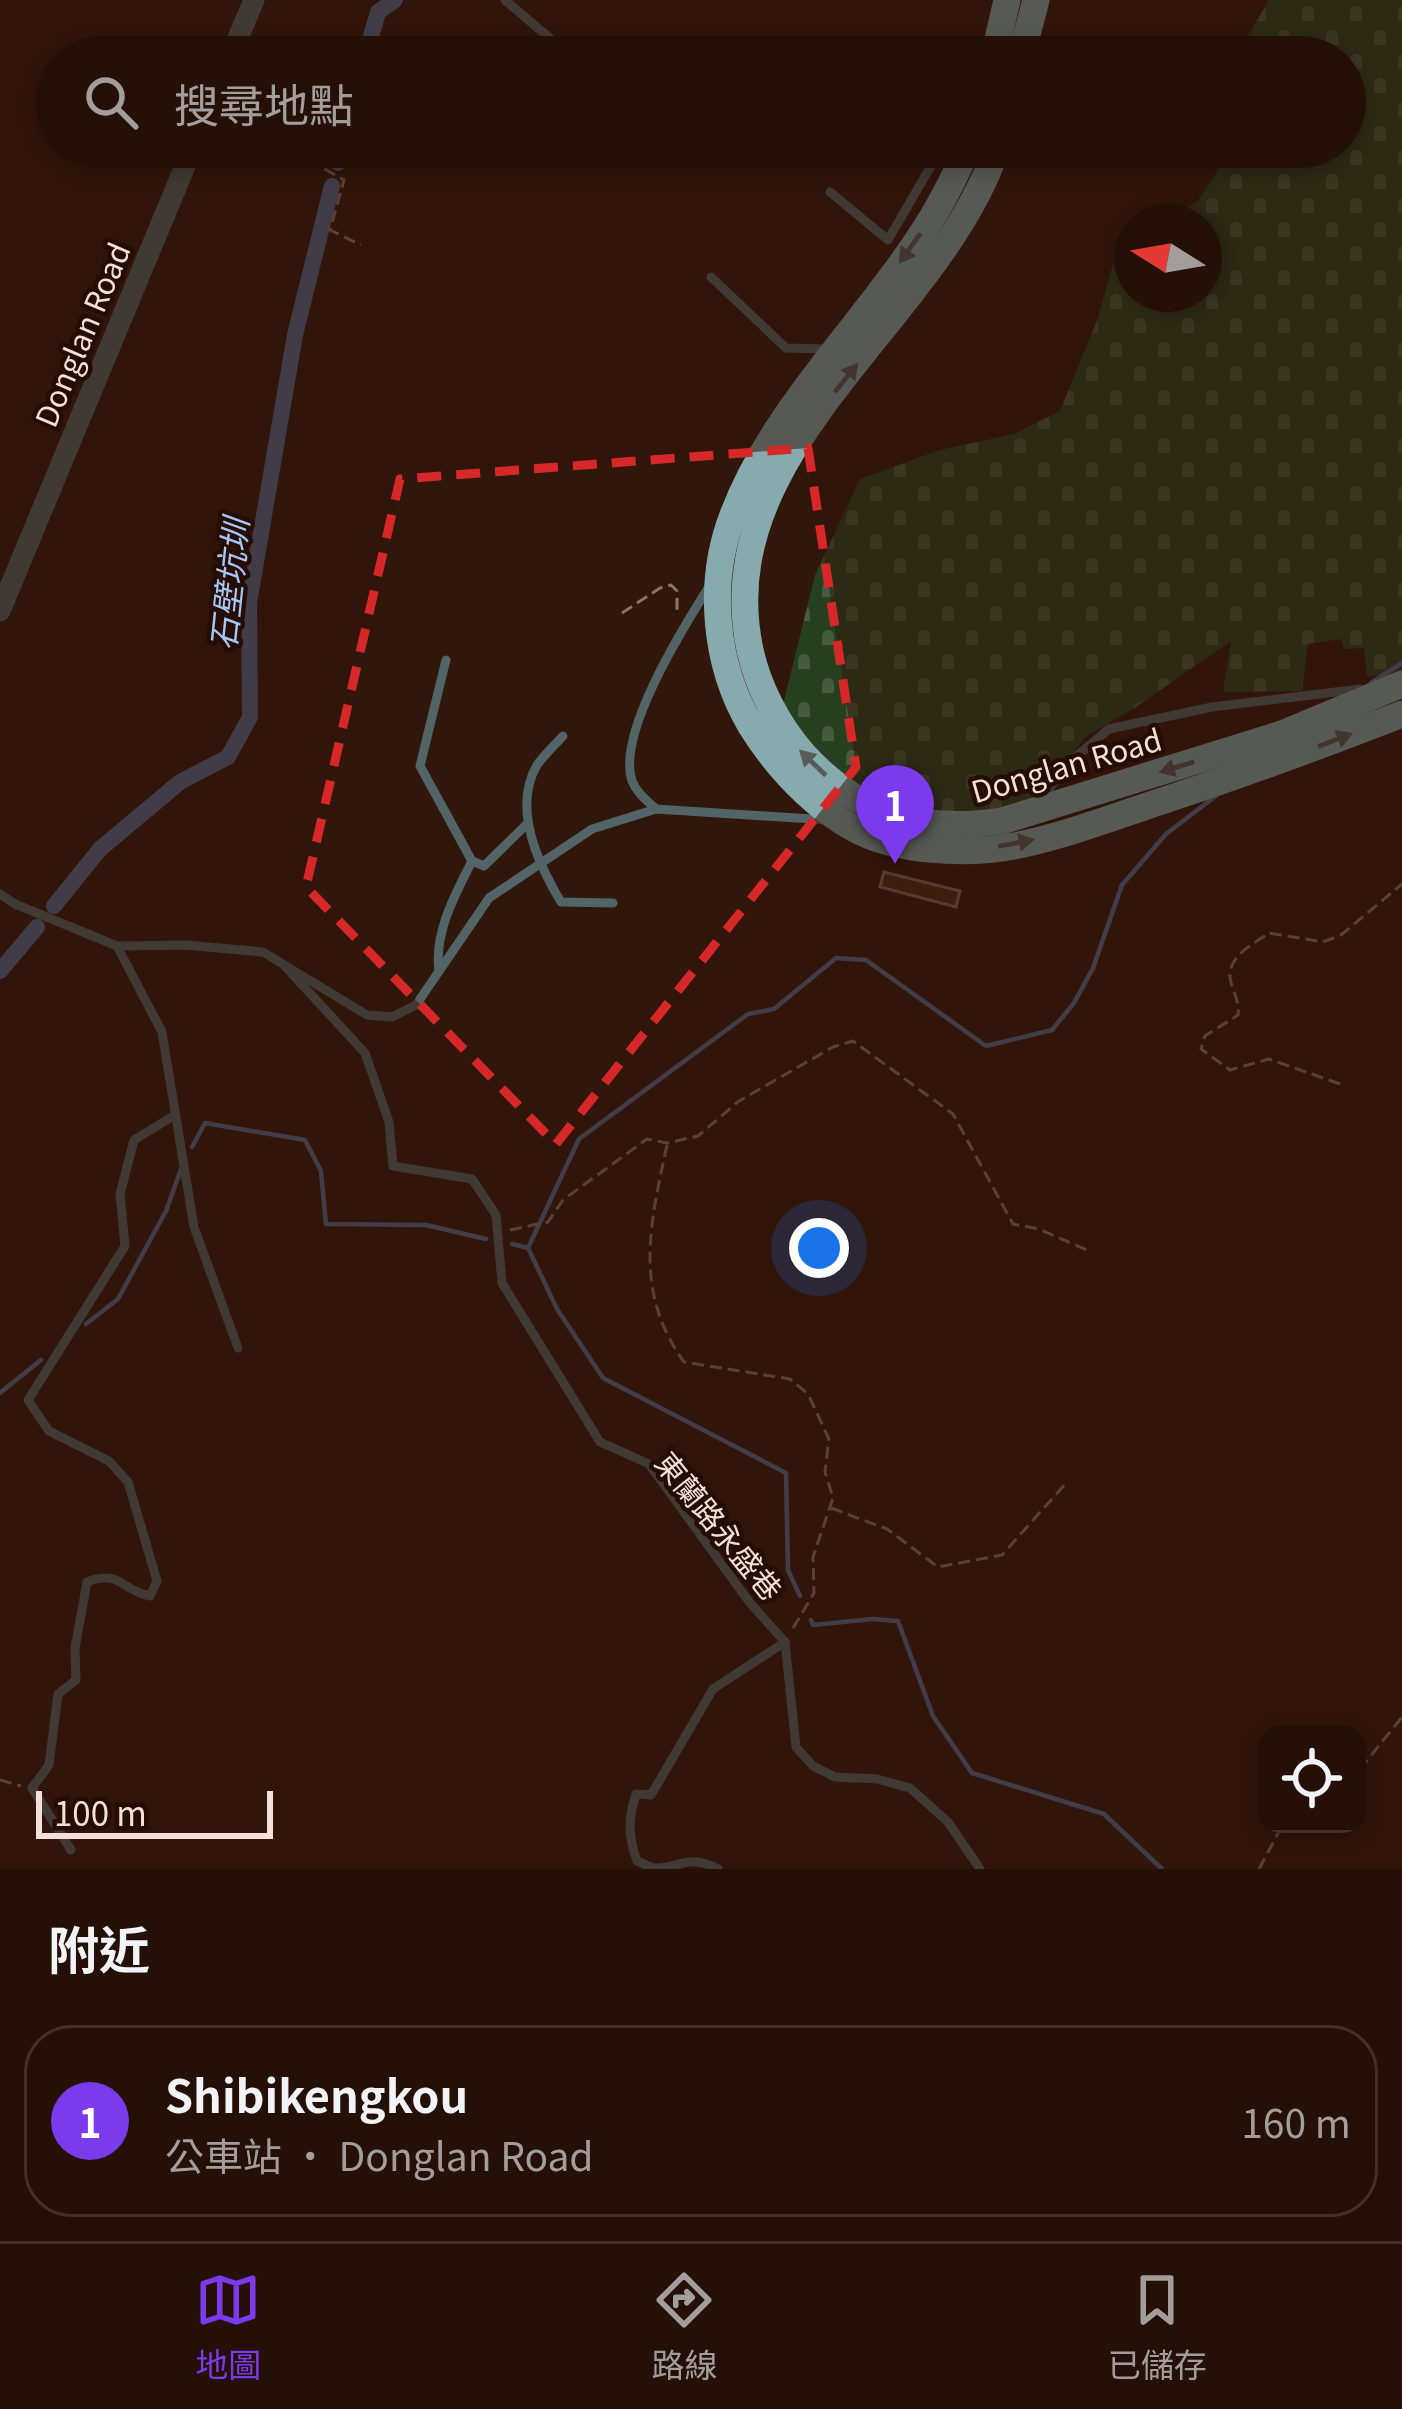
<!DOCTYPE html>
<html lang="zh-TW">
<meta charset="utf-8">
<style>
:root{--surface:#251008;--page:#311e16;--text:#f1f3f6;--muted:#a39d9c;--line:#423029;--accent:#7c3aed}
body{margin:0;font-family:Georgia,"Noto Sans TC",serif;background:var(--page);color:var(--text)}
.controls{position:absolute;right:36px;bottom:36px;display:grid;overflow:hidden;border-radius:24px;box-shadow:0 6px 18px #0003}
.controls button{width:108px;height:108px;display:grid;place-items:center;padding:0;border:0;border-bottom:3px solid var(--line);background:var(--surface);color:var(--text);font:60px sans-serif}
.compass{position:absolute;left:1114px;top:204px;width:108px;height:108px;border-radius:50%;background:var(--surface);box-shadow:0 6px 18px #0003;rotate:281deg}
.scale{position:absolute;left:36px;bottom:30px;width:237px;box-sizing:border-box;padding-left:12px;border:6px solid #f3e0d8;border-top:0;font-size:33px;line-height:42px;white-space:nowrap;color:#f3e0d8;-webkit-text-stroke:9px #260d04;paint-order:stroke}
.you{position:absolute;left:819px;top:1248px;width:42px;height:42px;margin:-30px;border:9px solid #fff;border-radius:50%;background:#1a73e8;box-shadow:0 0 0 18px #1a73e833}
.badge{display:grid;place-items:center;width:78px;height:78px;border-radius:50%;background:var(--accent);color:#fff;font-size:39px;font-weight:700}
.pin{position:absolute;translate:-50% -99px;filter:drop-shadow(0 3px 6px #0008)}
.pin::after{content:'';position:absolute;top:63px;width:42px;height:36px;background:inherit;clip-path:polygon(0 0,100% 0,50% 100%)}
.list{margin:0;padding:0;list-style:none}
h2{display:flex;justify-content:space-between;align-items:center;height:156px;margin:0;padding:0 48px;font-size:51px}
h2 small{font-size:39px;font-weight:400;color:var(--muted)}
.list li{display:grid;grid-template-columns:78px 1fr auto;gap:36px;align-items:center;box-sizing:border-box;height:192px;margin:0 24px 24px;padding:0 24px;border:3px solid var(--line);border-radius:48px}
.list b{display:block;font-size:45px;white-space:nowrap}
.list p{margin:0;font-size:39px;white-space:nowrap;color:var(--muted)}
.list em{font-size:39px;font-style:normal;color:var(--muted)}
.icon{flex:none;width:66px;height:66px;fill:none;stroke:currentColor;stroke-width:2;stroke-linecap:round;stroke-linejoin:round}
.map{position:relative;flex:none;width:1402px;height:1869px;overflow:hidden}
.search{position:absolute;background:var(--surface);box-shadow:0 6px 18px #0003;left:36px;right:36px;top:36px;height:132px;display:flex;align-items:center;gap:30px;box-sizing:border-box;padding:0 42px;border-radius:66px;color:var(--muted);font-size:45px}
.sheet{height:372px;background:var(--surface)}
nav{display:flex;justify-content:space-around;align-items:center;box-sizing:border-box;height:168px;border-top:3px solid var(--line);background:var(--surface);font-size:33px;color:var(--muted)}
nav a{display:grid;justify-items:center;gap:6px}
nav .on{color:var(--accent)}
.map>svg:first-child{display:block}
</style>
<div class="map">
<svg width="1402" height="1869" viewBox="0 0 1402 1869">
<defs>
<pattern id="cemetery-stones" width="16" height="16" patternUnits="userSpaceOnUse" patternTransform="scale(3)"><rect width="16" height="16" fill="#27401f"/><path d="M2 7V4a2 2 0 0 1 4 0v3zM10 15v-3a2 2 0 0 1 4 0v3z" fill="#475b3f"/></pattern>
</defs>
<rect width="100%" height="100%" fill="#31160b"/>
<polygon fill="url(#cemetery-stones)" points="1269,0 1402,0 1402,672 1367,677 1364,648 1344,649 1341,639 1308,644 1302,691 1223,692 1231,641 1136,707 1087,736 1029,803 942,820 849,785 781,713 815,575 860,479 940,450 1014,434 1060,411 1098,318 1117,249 1132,240 1132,294 1204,294 1204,222 1162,222 1198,201 1233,147 1345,147 1345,57 1235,57"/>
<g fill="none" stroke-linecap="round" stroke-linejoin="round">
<g stroke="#546c92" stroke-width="4.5">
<polyline points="1371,683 1402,663"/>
<polyline points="192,1147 205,1123 305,1140 321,1171 326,1224 426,1225 486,1239"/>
<polyline points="512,1244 528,1248 557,1309 603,1378 786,1473 788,1570 800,1596"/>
<polyline points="528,1248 579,1139 748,1014 774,1009 836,958 866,960 986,1046 1052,1030 1074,1003 1093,968 1122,885 1166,834 1217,795"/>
<polyline points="86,1324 118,1299 166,1211 181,1169"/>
<polyline points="0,1393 41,1360"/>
<polyline points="811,1620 813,1625 873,1619 898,1621 933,1716 972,1773 1104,1814 1162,1869"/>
</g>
<g stroke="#546c92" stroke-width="16">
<polyline points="365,57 378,12 395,0"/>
<polyline points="338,163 342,147"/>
<polyline points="54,906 100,849 180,782 228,757 250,717 249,603 295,335 332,186"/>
<polyline points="0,971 37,927"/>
</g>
</g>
<polygon fill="#4e2614" stroke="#87675a" stroke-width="3" points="884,872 960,891 956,907 880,887"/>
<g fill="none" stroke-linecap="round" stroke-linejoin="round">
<g stroke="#8a7369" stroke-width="3" stroke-dasharray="12 6" stroke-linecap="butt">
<polyline points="256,147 323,168 344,180 330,230 361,245"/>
<polyline points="622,613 660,588 671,585 677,591 677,613"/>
<path d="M1340,1084l-71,-25 -39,11 -29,-21 4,-13 33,-21c2,-16 -7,-25 -8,-39 0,-22 24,-32 39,-43l54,9 18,-7 61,-51"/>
<path d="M667,1145c-17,79 -34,146 17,217l106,17 18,15 21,45 -4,33 8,26 -20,59 1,36 -22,37"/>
<polyline points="510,1230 548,1222 563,1200 647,1139 667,1143 698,1136 739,1101 833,1047 853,1041 953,1114 1013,1224 1039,1229 1089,1251"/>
<polyline points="831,1508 887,1529 938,1567 1002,1555 1067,1482"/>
<polyline points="1357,1762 1365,1763 1402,1717"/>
<polyline points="0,1780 21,1786"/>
<polyline points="1259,1869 1283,1824"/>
</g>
<g stroke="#536466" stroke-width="9">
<polyline points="505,0 572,57"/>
<polyline points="830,192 888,240 942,147"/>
<polyline points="711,277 786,348 827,349"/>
<polyline points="446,660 420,766 472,861"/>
<path d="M563,736c-8,9 -19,19 -26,29 -25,43 1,99 24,137l52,1"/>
<polyline points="1039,801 1073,759 1109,729 1212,707 1360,689"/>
<path d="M656,809c-10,-9 -19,-16 -24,-28 -16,-48 53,-156 78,-196"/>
<polyline points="0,894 15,904 117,946 186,945 263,952 367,1015 392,1017 416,1005 489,898 592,829 656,809 827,820"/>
<polyline points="117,946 162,1032 194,1227 238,1348"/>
<polyline points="283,964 365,1053 389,1122 393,1166 472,1179 496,1215 502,1283 600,1442 649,1464 750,1603 785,1642 796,1747 813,1766 835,1777 877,1779 910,1788 948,1822 980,1869"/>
<path d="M439,971c-5,-39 16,-76 33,-110l12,5 44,-43"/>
<path d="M71,1850l-39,-62 17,-23 9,-71 18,-14 -1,-32 12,-66c33,-13 35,9 63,14l7,-15 -29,-99 -19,-21 -60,-30 -21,-31 97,-154 -5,-52 14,-54 41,-25"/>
<path d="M718,1869c-30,-16 -38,-1 -62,-1 -7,0 -13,-5 -19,-7 -9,-24 -9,-43 -1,-67l15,1 62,-106 72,-47"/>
</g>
<g stroke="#536466" stroke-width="21">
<polyline points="230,57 254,0"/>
<polyline points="0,611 193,147"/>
</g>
<g stroke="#86aaae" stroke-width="27">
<polyline points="994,57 1007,0"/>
<polyline points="1021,57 1036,0"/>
<path d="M967,147c-52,137 -182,231 -234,368 -26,67 -19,149 18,211 28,45 75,95 127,113 40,13 95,15 136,7 50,-10 100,-29 148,-45 81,-27 161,-56 240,-87"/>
<path d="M997,147c-58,175 -290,300 -247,503 8,37 28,76 54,105 56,61 118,78 198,66l280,-87 120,-50"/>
</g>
</g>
<defs><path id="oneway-solid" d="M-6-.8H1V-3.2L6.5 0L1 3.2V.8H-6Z" transform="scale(3)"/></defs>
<g fill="#565c59">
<use href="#oneway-solid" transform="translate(910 248) rotate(125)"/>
<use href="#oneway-solid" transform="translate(846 378) rotate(-52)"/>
<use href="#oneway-solid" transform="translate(1335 740) rotate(-21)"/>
<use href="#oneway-solid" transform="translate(813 763) rotate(-136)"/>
<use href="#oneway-solid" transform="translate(1177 767) rotate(163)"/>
<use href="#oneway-solid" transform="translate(1016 843) rotate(-11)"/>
</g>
<path d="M0 0H1402V1869H0ZM808,448l48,319 -300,377 -250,-257 94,-408z" fill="#31160b" fill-opacity=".55" fill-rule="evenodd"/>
<path fill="none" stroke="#d62828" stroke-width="9" stroke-dasharray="24 15" stroke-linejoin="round" d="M808,448l48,319 -300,377 -250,-257 94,-408z"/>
<g text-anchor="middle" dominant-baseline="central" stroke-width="9" stroke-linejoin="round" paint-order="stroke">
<g font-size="30" fill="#f3e0d8" stroke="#260d04">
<text transform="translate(81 334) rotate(-67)">Donglan Road</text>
<text transform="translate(1066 764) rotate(-16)">Donglan Road</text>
<text transform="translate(720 1525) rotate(51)">東蘭路永盛巷</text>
</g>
<g font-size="33" font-style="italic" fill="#a7c6f7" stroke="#260d04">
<text transform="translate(228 584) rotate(-84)">石壁坑圳</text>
</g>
</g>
</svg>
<div class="controls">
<button><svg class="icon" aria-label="locate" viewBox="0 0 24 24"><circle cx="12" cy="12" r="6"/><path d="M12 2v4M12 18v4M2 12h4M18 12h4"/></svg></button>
</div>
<svg class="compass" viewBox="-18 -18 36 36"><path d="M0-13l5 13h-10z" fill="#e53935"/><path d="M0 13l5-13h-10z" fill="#a39d9c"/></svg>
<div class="scale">100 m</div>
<div class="you"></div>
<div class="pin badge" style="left:895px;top:864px">1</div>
<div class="search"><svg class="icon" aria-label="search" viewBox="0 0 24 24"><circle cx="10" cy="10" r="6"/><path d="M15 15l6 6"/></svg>搜尋地點</div>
</div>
<section class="sheet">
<h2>附近<small></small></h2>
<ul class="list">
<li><span class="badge">1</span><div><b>Shibikengkou</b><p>公車站 · Donglan Road</p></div><em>160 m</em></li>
</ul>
</section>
<nav>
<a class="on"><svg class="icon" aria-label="map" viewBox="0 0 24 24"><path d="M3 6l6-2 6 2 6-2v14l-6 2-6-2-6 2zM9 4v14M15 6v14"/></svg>地圖</a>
<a><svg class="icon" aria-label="directions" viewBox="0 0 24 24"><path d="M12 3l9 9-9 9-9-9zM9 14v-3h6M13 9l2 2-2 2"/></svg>路線</a>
<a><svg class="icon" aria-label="saved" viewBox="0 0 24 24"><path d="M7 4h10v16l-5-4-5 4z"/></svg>已儲存</a>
</nav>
